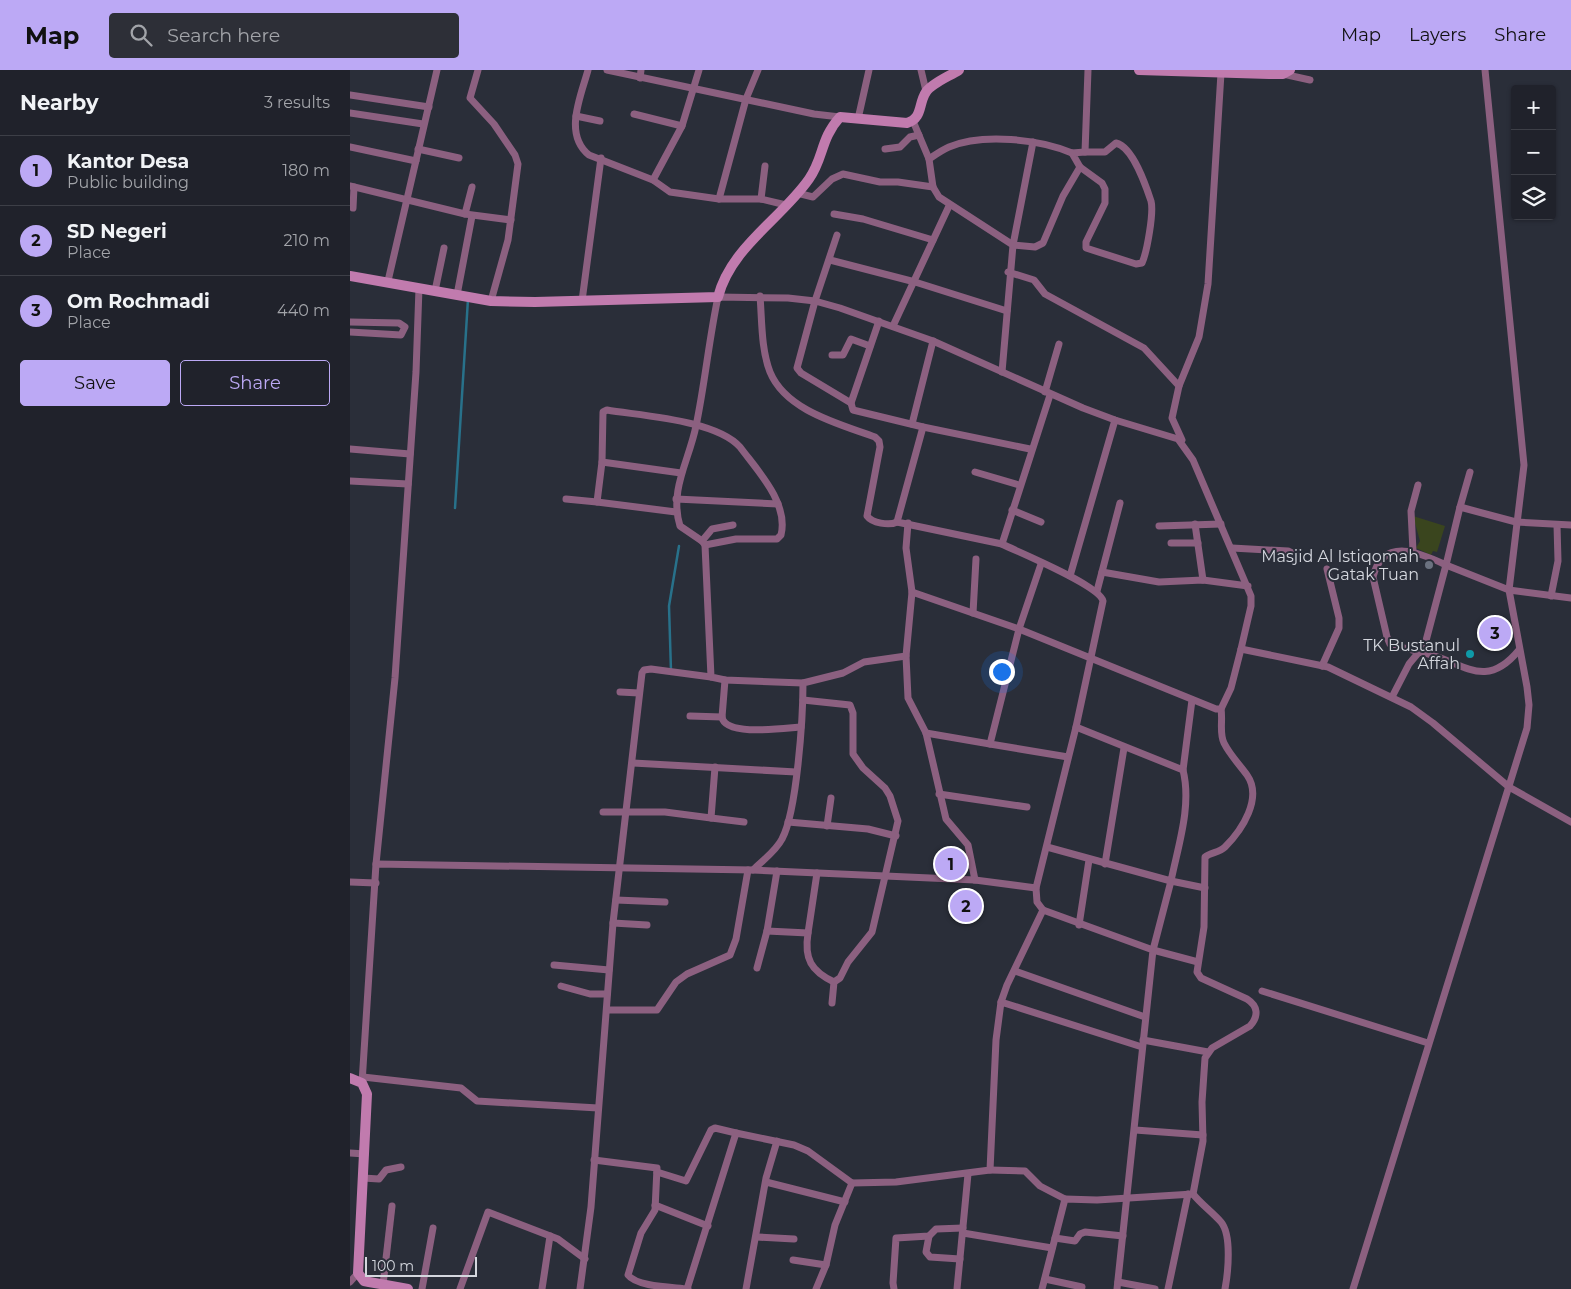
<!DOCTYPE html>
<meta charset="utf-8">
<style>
:root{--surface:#20222b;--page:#2d2f37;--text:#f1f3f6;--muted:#a2a4a9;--line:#3d3f47;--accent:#bca9f5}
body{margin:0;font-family:Montserrat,sans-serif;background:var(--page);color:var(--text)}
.controls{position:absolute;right:15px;top:15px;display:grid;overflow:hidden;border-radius:5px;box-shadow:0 1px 4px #0004}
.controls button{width:45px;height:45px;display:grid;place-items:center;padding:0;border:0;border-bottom:1px solid var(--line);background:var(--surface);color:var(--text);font:25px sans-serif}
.scale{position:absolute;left:15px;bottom:12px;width:112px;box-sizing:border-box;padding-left:5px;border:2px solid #d4d7de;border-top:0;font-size:14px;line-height:18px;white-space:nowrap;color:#d4d7de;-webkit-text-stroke:4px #2a2e39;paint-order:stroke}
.you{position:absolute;left:651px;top:601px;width:18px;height:18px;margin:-12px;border:4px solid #fff;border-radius:50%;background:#1a73e8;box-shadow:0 0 0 8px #1a73e833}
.badge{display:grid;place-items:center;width:32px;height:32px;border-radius:50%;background:var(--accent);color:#111;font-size:16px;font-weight:700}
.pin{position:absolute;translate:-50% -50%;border:2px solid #fff;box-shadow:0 1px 5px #0006}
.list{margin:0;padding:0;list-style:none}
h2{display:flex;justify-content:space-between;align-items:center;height:65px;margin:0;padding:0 20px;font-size:21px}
h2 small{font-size:16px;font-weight:400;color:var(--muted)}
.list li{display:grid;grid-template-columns:32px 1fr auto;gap:15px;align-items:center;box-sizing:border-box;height:70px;padding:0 20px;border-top:1px solid var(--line)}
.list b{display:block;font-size:19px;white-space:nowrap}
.list p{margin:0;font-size:16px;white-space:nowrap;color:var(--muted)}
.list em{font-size:16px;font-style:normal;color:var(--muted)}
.actions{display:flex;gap:10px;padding:15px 20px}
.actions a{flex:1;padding:11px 0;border:1px solid var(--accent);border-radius:5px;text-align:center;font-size:18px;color:var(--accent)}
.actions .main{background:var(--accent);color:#111}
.icon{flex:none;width:28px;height:28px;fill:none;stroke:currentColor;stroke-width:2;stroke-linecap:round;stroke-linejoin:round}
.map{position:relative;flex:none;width:1221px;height:1219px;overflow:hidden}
header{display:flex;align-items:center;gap:30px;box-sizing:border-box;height:70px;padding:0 25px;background:var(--accent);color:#111}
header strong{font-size:24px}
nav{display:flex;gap:28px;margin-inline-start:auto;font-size:18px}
.search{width:350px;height:45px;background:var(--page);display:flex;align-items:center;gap:12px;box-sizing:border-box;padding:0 18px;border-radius:5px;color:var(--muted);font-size:19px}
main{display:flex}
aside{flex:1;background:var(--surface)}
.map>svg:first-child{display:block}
</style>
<header>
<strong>Map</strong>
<div class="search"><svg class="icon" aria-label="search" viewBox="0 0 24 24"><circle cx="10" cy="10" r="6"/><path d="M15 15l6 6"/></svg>Search here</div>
<nav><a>Map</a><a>Layers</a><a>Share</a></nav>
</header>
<main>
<aside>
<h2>Nearby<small>3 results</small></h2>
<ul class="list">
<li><span class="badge">1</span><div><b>Kantor Desa</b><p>Public building</p></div><em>180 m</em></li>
<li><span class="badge">2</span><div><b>SD Negeri</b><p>Place</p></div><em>210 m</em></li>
<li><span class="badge">3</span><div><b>Om Rochmadi</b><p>Place</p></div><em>440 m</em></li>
</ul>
<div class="actions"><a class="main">Save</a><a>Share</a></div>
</aside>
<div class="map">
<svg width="1221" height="1219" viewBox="0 0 1221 1219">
<rect width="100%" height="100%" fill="#2a2e39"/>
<polygon fill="#3a451e" points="1063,446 1095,456 1087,482 1083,481 1081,485 1066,478 1070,471"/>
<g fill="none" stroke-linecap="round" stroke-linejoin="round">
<g stroke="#28718a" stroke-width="2.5">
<polyline points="105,438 118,229"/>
<polyline points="321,601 319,536 329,476"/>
</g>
<g stroke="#8c6080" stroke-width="7">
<polyline points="128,0 120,28 144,54 165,85 168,94 158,170 141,231"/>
<path d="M238,0c-7,26 -25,64 1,85l64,25 17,12 49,7h42l25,6"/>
<polyline points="257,0 464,44 490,47"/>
<polyline points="571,0 576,21"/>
<polyline points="1135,0 1174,395 1159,520 1221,528"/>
<polyline points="933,4 960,10"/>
<polyline points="290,8 291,0"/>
<polyline points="0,25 79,37"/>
<polyline points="0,43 73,54"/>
<polyline points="284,44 332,56"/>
<polyline points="226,46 250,51"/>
<polyline points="508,49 519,0"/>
<polyline points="563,51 579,89 583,117 589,127 663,175 652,302"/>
<polyline points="683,72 663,175 685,177 693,173 713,126 730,97 722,83 735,82 738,0"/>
<polyline points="0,77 66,91"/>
<polyline points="68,79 109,88"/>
<polyline points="535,79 550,77 560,67 569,65"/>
<path d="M579,89c6,-4 13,-9 20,-12 33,-14 91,-8 123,6"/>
<path d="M730,97l22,16 3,6v14l-19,39v6l50,16 6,-1c5,-11 12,-51 9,-62 -5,-15 -18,-54 -35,-58l-11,9h-20"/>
<polyline points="303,110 332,56 349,0"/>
<polyline points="0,116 115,144 161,150"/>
<polyline points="447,123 463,127 482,109 493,104 530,112 548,112 583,117"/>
<polyline points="369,129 396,29 408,0"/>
<polyline points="411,129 415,96"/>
<polyline points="3,138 4,117"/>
<polyline points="115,144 122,117"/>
<polyline points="484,144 513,149 583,170"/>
<polyline points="487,165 465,231 447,298 451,303 501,333"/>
<polyline points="480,190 565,212 657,241"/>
<polyline points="658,202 684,210 695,224 794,278 829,316 822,348 832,370"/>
<polyline points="38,211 87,0"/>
<polyline points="85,221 94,178"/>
<polyline points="107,225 122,146"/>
<path d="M410,226c2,24 1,53 10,76 16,39 70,52 105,65l4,4 1,6 -13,69c5,7 22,10 30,6"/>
<polyline points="232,231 251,88"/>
<polyline points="529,251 501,333 503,340 573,357 680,379"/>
<polyline points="0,252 49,253 55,257 51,265 0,262"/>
<polyline points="543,256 599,136"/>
<polyline points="482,285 493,285 501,269 520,276"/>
<polyline points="829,316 849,267 858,214 871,3"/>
<polyline points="695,322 709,274"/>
<polyline points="562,354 583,271"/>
<polyline points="573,357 547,452 652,474"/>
<polyline points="0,379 60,384"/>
<polyline points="252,392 247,432 326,442"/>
<polyline points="625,402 669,415"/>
<path d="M331,403l-79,-11 1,-50 4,-2c36,6 109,10 133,37 17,23 49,56 41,88l-4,4h-41l-31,6"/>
<polyline points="0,411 58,414"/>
<polyline points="216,429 247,432"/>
<polyline points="326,429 428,434"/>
<polyline points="1110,437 1120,402"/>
<polyline points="662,440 691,452"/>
<polyline points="558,453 556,478 562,522"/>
<polyline points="845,454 853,510"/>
<polyline points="809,456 871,454"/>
<polyline points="352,471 362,459 383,455"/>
<polyline points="821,473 848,473"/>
<polyline points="882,478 938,481 952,488"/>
<polyline points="1063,481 1061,441 1068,415"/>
<polyline points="691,494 669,559 640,674 718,687"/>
<polyline points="752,502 809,512 853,510 898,516"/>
<polyline points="720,506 765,350"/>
<polyline points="747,521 770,433"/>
<polyline points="1201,526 1208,491 1207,455"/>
<polyline points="623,543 626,489"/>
<path d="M1069,582l-29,-8 -3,-7 -14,-60c10,-41 48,-24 73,-12l14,-58 56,15 55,3"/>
<polyline points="556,586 558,628 576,663 596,749 618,775 625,810"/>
<polyline points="972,596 989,558 989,548 977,499"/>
<path d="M375,610l-3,37c3,20 63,11 79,10"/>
<path d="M453,613l-78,-3 -14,-3 -6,-132 -3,-4 -22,-15c-11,-36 9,-65 16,-100 9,-43 13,-87 22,-129l70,1 27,3 25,7 93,33 150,67 32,12 63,19 15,21 58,136v10l-10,43 87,18 83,40 22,16 76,64 62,35"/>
<polyline points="270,622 289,623"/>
<path d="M1042,627l17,-33 10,-12c41,6 64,42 100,-2"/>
<polyline points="453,630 500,635 503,643 503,684 513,698 535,718 540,726 548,751 522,862 498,892 490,908 484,912 482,933"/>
<path d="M871,639c2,11 -2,24 3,34 6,12 15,21 23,32 16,23 -5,55 -22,72 -6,6 -14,5 -20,10l-1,70 -7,45 4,6 46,21c11,7 12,17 3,27l-38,22 -7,10 -3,44 1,39 -10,53c8,10 19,18 28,28 11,13 7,51 4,67"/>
<polyline points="340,646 372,647"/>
<polyline points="576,663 640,674"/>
<polyline points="283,693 446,702"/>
<polyline points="833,700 842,630"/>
<polyline points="589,724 677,737"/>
<polyline points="253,742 315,742 361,748 365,697"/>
<polyline points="361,748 394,752"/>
<polyline points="438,752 518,759 546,766"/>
<polyline points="477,756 481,728"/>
<path d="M697,777l124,34c7,-35 21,-75 12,-111l-107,-43"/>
<polyline points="26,794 45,608 66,302 69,218"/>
<polyline points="755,794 774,678"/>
<path d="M403,800l222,10 61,8 40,-161 27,-126c-4,-16 -83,-48 -101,-57l48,-149"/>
<polyline points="0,812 26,813"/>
<polyline points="686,818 687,832 693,840 803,880 767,1219"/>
<polyline points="266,830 315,832"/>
<polyline points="263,853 297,855"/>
<polyline points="729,855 739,790"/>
<polyline points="417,861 458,863 467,803"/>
<path d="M458,863c-4,26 3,38 26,49"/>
<polyline points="848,892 803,880 821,811 855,818"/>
<polyline points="204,895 259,900"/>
<polyline points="407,898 417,861 427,801"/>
<polyline points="665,901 795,947"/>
<polyline points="211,916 240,924 257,924"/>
<polyline points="912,921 1078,973"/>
<polyline points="651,932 657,915 693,840"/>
<polyline points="257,940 307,940 326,912 337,904 380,885 386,869 398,800"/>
<polyline points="793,970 858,982"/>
<polyline points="13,1007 111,1018 127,1031 248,1038"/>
<path d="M12,1013l14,-219 377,6c10,-10 23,-19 29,-31 15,-28 21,-122 21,-156l40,-10 21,-11 42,-6 6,-64 107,37 197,80h5l10,-21 10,-39"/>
<polyline points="785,1060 853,1065"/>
<polyline points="0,1083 15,1084"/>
<path d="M244,1090l63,8 -2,42 -14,23 -13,42c9,12 45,12 60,14"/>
<polyline points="640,1100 675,1101 690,1116 715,1129"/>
<polyline points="307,1102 336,1111 361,1060 365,1058 386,1063"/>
<polyline points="13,1108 29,1109 36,1100 51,1097"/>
<polyline points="416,1112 495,1132"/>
<polyline points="502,1113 546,1112 640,1100 646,970 651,932 792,977"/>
<polyline points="305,1135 358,1156"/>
<polyline points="613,1163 702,1178"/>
<polyline points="579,1166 576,1182 580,1187 610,1189"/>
<polyline points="407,1167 444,1169"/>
<polyline points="705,1168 725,1171 730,1164 735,1162 773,1166"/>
<polyline points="443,1190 476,1195"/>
<polyline points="695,1209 732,1217"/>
<polyline points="0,1212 8,1203"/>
<polyline points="768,1212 805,1219"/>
<polyline points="33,1215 42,1136"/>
<polyline points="72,1219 83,1158"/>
<polyline points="110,1219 138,1142 208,1169 235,1189"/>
<polyline points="192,1219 200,1166"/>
<polyline points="230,1219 241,1137 263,853 292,603 294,600 301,599 361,607"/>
<polyline points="337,1219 386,1063 444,1075 458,1081 502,1113 485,1155 476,1195 466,1219"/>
<polyline points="396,1219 416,1108 427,1071"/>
<polyline points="544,1219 543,1213 546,1168 579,1166 586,1159 613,1158"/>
<polyline points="607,1219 618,1104"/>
<polyline points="692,1219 715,1129 747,1130 843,1124"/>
<polyline points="818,1219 838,1124"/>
<polyline points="1003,1219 1177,658 1179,635 1177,617 1159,520 1096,495 1073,582"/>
</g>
<g stroke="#c17bae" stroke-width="10">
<polyline points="789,0 919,4 933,4 940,0"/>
<path d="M0,206l141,25 44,1 183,-5c13,-50 63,-78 91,-118 15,-21 11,-40 31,-62l67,6c16,-5 11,-19 19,-31 6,-9 24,-16 33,-22"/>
<polyline points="0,1008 12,1013 17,1024 8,1203 14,1211 19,1212 58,1219"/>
</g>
</g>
<circle fill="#6b7280" stroke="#2a2e39" stroke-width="2" cx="1079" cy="495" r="5"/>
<circle fill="#0f9aa8" stroke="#2a2e39" stroke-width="2" cx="1120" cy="584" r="5"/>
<g text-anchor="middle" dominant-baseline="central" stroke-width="4" stroke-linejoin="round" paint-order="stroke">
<g font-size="16" fill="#d4d7de" stroke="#2a2e39" text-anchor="end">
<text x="1069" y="486">Masjid Al Istiqomah<tspan x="1069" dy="18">Gatak Tuan</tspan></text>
<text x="1110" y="575">TK Bustanul<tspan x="1110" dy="18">Affah</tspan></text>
</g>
</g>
</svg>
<div class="controls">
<button>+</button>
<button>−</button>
<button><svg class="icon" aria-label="layers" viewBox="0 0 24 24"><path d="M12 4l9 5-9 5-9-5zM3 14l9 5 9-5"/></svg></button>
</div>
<div class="scale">100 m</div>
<div class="you"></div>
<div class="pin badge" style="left:601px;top:794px">1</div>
<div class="pin badge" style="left:616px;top:836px">2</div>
<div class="pin badge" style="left:1145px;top:563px">3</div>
</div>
</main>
